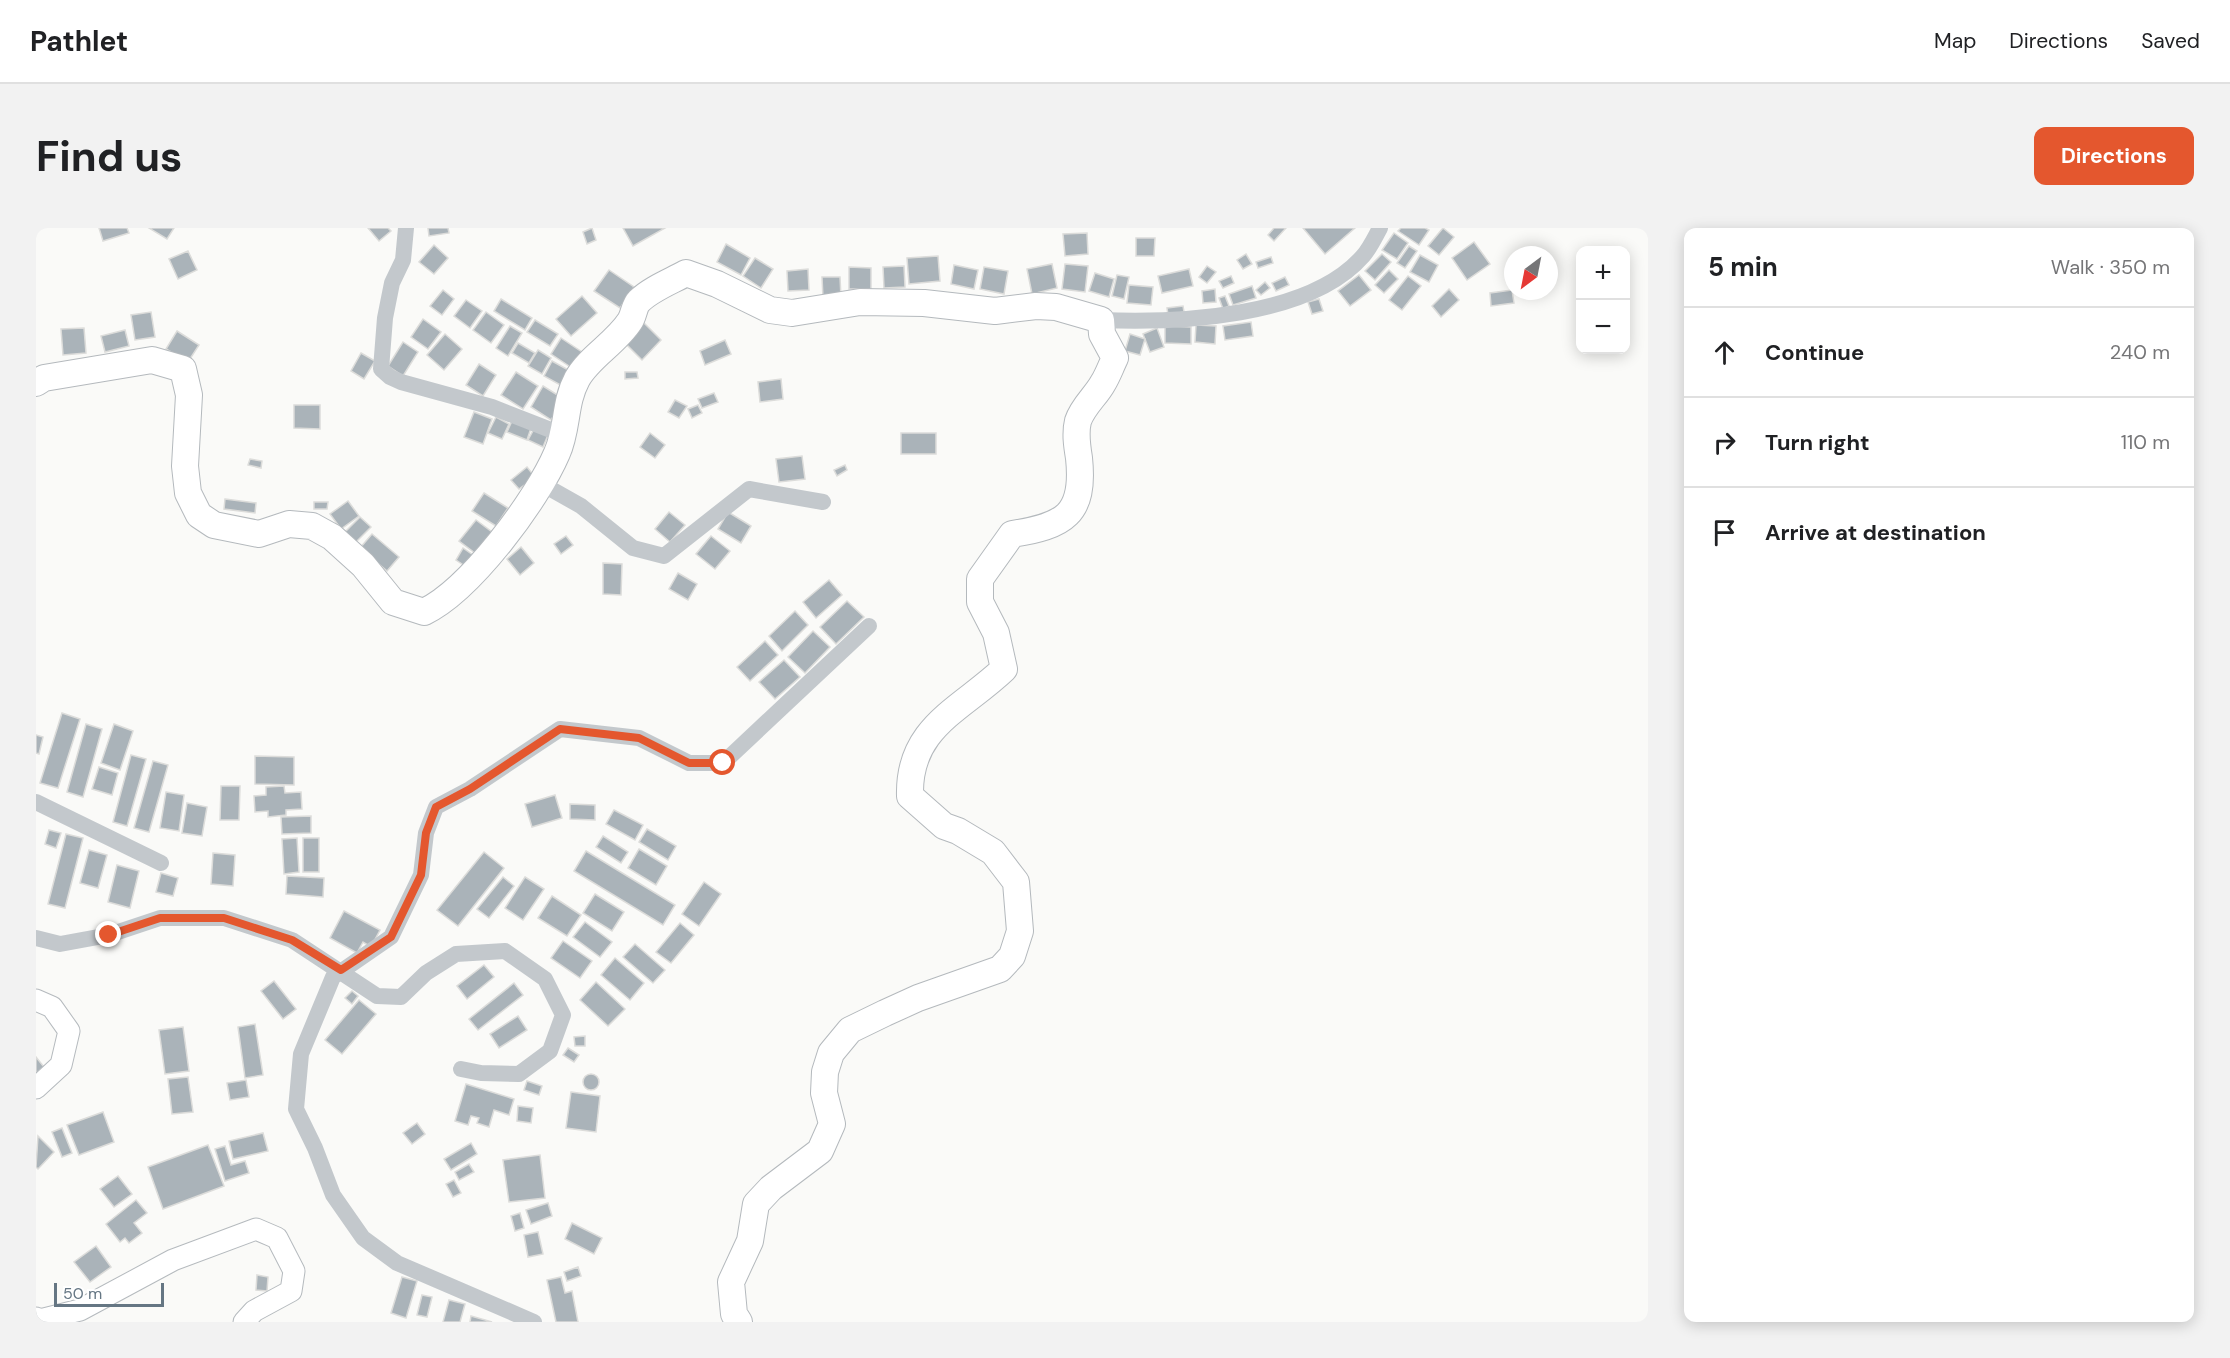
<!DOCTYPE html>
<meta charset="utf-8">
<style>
:root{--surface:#fff;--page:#f2f2f2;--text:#202124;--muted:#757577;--line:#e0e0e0;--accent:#e4572e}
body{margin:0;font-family:"DM Sans",sans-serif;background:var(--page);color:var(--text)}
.controls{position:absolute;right:18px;top:18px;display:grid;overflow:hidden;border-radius:12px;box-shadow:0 3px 15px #0003}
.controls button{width:54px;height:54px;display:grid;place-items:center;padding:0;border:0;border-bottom:2px solid var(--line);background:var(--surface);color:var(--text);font:30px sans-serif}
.compass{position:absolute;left:1468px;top:18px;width:54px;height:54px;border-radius:50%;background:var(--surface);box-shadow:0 3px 15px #0003;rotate:212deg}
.scale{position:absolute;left:18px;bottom:15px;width:110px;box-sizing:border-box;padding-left:6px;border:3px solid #657683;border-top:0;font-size:16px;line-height:21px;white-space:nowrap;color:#657683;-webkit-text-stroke:4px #fff;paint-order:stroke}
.stop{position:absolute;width:18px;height:18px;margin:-14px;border:4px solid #e4572e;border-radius:50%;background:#fff}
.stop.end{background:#e4572e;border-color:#fff;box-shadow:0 2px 6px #0008}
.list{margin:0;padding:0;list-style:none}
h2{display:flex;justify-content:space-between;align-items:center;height:78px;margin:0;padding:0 24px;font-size:26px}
h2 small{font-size:20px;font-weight:400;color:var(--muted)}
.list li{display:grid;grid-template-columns:39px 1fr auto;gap:18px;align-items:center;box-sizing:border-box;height:90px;padding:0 24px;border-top:2px solid var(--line)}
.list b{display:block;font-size:22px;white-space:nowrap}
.list em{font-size:20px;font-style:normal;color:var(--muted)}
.icon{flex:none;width:33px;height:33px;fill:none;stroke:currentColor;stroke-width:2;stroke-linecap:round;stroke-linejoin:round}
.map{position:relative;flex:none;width:1612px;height:1094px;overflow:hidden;border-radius:12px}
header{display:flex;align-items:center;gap:36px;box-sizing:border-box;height:84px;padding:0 30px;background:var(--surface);border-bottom:2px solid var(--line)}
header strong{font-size:28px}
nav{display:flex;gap:33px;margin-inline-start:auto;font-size:21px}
.intro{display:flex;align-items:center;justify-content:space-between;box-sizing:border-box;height:144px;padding:0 36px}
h1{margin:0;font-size:42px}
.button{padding:15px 27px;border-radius:12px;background:var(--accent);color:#fff;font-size:21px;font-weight:700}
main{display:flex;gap:36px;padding:0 36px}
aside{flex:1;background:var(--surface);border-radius:12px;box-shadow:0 3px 15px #0003}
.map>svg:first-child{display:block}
</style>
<header>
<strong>Pathlet</strong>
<nav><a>Map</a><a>Directions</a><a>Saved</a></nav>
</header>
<div class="intro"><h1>Find us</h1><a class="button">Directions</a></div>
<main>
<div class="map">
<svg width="1612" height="1094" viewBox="0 0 1612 1094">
<rect width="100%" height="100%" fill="#fafaf8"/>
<g fill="#aab3b9" stroke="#dcdcda" stroke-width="1.5">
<polygon points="63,0 91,0 93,5 67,13"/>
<polygon points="113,0 138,0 131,11"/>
<polygon points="332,0 352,0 355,3 343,13"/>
<polygon points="392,0 412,0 413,5 393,8"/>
<polygon points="556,0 560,12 551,16 547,4"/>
<polygon points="587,0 629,0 597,18"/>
<polygon points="1238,0 1250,0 1238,13 1232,7"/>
<polygon points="1267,0 1319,0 1289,26"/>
<polygon points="1365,0 1389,0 1393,2 1383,17 1362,3"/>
<polygon points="1407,0 1418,9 1403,27 1392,18"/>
<polygon points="1051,5 1052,26 1029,28 1027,6"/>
<polygon points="1358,5 1372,15 1361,31 1346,22"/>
<polygon points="1100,10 1119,10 1118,28 1100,28"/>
<polygon points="1438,14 1454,36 1431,52 1416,30"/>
<polygon points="690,16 714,30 705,47 681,34"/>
<polygon points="398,17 412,30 398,46 383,34"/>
<polygon points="1373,18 1381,23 1369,40 1361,35"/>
<polygon points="152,23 161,42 142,51 133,31"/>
<polygon points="1210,26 1216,36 1207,41 1201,32"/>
<polygon points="1346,26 1355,34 1339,52 1329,43"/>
<polygon points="1384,27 1402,37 1393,54 1374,44"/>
<polygon points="902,28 904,53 873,56 871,30"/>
<polygon points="1235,29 1237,35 1222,40 1220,34"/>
<polygon points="719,30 737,41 725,60 707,48"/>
<polygon points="1016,36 1021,60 996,66 991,41"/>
<polygon points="1029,36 1052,38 1049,64 1026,61"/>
<polygon points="918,37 942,42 938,61 915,56"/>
<polygon points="868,38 869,59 848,60 847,39"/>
<polygon points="1171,38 1180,44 1171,55 1163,49"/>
<polygon points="813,39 835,40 835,61 813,61"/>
<polygon points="948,39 972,43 968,66 944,61"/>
<polygon points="772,41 773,62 752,63 751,43"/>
<polygon points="1153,41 1157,58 1126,65 1122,48"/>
<polygon points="573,42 598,59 584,80 558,63"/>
<polygon points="1353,42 1362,51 1348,65 1339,57"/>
<polygon points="1059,45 1078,51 1073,69 1053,63"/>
<polygon points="1081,47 1093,49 1088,71 1076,68"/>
<polygon points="1323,47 1335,62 1314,78 1302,63"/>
<polygon points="1195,48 1198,55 1187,60 1183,53"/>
<polygon points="1372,48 1385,58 1366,82 1353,72"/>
<polygon points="786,49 804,49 805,70 787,70"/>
<polygon points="1249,49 1253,57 1240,63 1236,55"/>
<polygon points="1229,54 1234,60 1225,67 1220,62"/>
<polygon points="1093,57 1117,59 1115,77 1091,75"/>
<polygon points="1216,58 1220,70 1197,77 1193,66"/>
<polygon points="1179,61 1180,74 1167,75 1166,63"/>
<polygon points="1413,61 1423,72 1405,89 1396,78"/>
<polygon points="407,62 418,71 406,87 394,78"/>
<polygon points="1476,62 1478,75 1455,78 1454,65"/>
<polygon points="546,68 561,85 535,108 520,91"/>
<polygon points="1189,68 1193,78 1187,81 1183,70"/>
<polygon points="465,71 496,90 489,102 458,83"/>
<polygon points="1283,71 1287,83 1276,86 1272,74"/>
<polygon points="430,72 446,83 434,100 418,88"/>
<polygon points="1147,78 1148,84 1132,87 1131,80"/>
<polygon points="115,84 119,109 99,112 95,87"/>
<polygon points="450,84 468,97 455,115 437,102"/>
<polygon points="387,91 405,104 392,121 375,109"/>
<polygon points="499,92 522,106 514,118 491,104"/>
<polygon points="1215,94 1217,108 1189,112 1187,98"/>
<polygon points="608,95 625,112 606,132 589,115"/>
<polygon points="1160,97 1180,98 1179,116 1159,114"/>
<polygon points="474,98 486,105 472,128 460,120"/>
<polygon points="1129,98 1155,99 1155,116 1129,115"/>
<polygon points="48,100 50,125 27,127 25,101"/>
<polygon points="1121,100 1128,119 1114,124 1107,106"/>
<polygon points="89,102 93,118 69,124 65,108"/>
<polygon points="141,103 163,117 152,134 130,121"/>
<polygon points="409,106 426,121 408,142 391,127"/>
<polygon points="1094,106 1109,111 1104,127 1089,123"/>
<polygon points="525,110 546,124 536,140 515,126"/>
<polygon points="689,112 695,126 669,137 664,123"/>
<polygon points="367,114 382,124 367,148 352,138"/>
<polygon points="482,115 499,125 493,135 476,125"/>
<polygon points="502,122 515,130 506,146 492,138"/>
<polygon points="325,125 339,133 328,151 315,143"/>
<polygon points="516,133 536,144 528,159 508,148"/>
<polygon points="443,136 460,147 447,168 430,157"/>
<polygon points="480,144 502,158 487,181 465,167"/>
<polygon points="589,144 601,144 602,150 589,151"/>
<polygon points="745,151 747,171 724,174 722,154"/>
<polygon points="507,158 528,171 515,192 495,179"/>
<polygon points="678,165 682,174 666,180 662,171"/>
<polygon points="639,172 651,178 643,190 632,184"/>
<polygon points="258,177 284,177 284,201 258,200"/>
<polygon points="662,177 666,185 656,190 652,181"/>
<polygon points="438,184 456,191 447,216 428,209"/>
<polygon points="460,189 473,196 466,211 452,205"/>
<polygon points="476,193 495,200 491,212 471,204"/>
<polygon points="498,201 512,207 507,219 492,212"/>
<polygon points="614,205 629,217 619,230 604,219"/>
<rect x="865" y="205" width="35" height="21"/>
<polygon points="766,228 769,251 743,254 740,231"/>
<polygon points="214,231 226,233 225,240 212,237"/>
<polygon points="809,237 811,242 801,248 798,242"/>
<polygon points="491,239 499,249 483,261 475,252"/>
<polygon points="448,265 472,280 460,298 436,283"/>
<polygon points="189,271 220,275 219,285 188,281"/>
<polygon points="312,273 323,288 305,301 294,286"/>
<polygon points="278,274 292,274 291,281 278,281"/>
<polygon points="633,284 649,297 634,314 619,301"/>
<polygon points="692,284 715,298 705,315 682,301"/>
<polygon points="324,289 335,299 319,315 309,304"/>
<polygon points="440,292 456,304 439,325 423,313"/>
<polygon points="336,306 363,329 351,343 324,320"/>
<polygon points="530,308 537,317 525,326 518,316"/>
<polygon points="675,308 694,323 679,341 660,326"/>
<polygon points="485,319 498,335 484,347 471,331"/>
<polygon points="427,320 437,327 429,338 420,332"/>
<polygon points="567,335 586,336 585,367 567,366"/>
<polygon points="642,345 661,356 652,372 633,361"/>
<polygon points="793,352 806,367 780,390 767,374"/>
<polygon points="811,373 828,389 800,416 784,399"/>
<polygon points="759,383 772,397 746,423 733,408"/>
<polygon points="777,403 794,419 769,445 752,429"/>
<polygon points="729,413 742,427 714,453 701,439"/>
<polygon points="748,432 764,449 739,471 723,454"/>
<polygon points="26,485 44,491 22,560 4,555"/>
<polygon points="50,496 66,501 47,569 31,564"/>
<polygon points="78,496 97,503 84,542 65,535"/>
<polygon points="0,507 7,509 3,526 0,525"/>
<polygon points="95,527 110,531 91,598 77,594"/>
<polygon points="219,528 258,529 258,557 219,556"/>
<polygon points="117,533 132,537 113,604 98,600"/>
<polygon points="63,539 82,545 76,567 56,561"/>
<polygon points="185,558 204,558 203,592 184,592"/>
<polygon points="248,558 249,565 265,564 266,581 250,582 250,587 232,589 232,583 219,584 218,568 230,567 230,559"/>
<polygon points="130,564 148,567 143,603 124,600"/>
<polygon points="519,567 526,590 496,599 489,576"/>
<polygon points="151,575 171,579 166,608 146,605"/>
<polygon points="534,576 559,577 559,592 534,591"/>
<polygon points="578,582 607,597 599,612 570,596"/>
<polygon points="275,588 275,605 246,606 245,589"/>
<polygon points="611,601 640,618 632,632 603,614"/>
<polygon points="13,602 25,605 20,620 9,616"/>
<polygon points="30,606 47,610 29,680 12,676"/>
<polygon points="567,608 592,624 585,635 560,619"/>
<polygon points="261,610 263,644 248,646 246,611"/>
<rect x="267" y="610" width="16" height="34"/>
<polygon points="603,621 631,638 620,657 592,640"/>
<polygon points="53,622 71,627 62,660 44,655"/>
<polygon points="550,623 639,677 627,697 538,643"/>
<polygon points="448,624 468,640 422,698 401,682"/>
<polygon points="177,625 199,627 197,658 175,656"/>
<polygon points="81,637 103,643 94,680 72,674"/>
<polygon points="125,645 142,650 137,668 120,664"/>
<polygon points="251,648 288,650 287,669 250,666"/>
<polygon points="467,649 478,658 453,690 441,681"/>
<polygon points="489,649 508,661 487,692 469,680"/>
<polygon points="668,654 685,666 663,698 646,686"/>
<polygon points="559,666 588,684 576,703 547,685"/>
<polygon points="516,668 545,687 531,708 502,690"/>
<polygon points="308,683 344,702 335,719 327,714 321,725 294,710"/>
<polygon points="549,694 576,714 564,729 537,709"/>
<polygon points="644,695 658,707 635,735 620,724"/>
<polygon points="527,713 556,733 544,750 515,730"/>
<polygon points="599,716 629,742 617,755 587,729"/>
<polygon points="579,730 608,755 594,772 565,747"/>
<polygon points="448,737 458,749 431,771 421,758"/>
<polygon points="238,753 260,781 247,791 225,763"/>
<polygon points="560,754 589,781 572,798 544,772"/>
<polygon points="478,755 487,767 442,802 433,791"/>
<polygon points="316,763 322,768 316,776 309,770"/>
<polygon points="323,772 340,786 306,826 289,812"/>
<polygon points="482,788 491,802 463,820 454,806"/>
<polygon points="219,796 227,847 209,850 202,799"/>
<polygon points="147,799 153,843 129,846 123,802"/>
<polygon points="549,808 549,818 539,818 538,809"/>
<polygon points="532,820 543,827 538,834 527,827"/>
<polygon points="0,829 8,839 0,845"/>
<circle cx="555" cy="854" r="8"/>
<polygon points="152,849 157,884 136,886 132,851"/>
<polygon points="210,852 213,869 194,872 191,855"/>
<polygon points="491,853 506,858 503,867 488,862"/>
<polygon points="430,856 478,871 473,887 458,882 453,899 441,895 443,890 435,888 432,897 419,893"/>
<polygon points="535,864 564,868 560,904 530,900"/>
<polygon points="482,878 497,880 495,895 481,893"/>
<polygon points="67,884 78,914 43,927 31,897"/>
<polygon points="381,895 389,906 376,916 367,905"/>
<polygon points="26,900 36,925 26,929 16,904"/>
<polygon points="227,905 232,923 197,931 193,913"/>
<polygon points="2,908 18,924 2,941 0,939"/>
<polygon points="435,915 441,926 415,942 408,931"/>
<polygon points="172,917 188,958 127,981 112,939"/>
<polygon points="189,918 195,937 209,933 213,945 189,953 179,921"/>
<polygon points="504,927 509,970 473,974 467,932"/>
<polygon points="433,936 438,944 423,952 419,944"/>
<polygon points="82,948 96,966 78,979 64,961"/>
<polygon points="418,952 425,965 417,969 410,956"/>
<polygon points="100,972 111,985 98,995 106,1005 93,1015 89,1010 84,1014 70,996"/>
<polygon points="512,975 516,988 495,996 490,982"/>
<polygon points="484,985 488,1000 479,1003 475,988"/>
<polygon points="536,995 566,1010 558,1026 529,1011"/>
<polygon points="502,1004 507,1026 492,1029 488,1007"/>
<polygon points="60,1018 75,1039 54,1054 38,1034"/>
<polygon points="542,1039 545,1048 531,1053 528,1044"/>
<polygon points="221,1047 232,1049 231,1063 220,1062"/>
<polygon points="366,1049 381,1053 370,1090 355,1085"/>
<polygon points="525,1049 529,1065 536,1063 542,1094 520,1094 511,1052"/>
<polygon points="386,1067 396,1069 391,1089 381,1087"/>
<polygon points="413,1072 429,1076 424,1094 407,1094"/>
<polygon points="435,1088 456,1094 434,1094"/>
</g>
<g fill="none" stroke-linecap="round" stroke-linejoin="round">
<defs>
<g id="major">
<polyline points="0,772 16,779 33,803 25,837 0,860"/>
<polyline points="0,1090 4,1092 44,1082 137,1032 220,1001 241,1010 258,1043 255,1063 218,1083 208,1094"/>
</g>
<path id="highway" d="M0,155l8,-5 108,-18 31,9 6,26 -4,71 3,27 11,22 15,10 45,9 30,-10 23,2 20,11 31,28 30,37 31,10c46,-22 113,-112 133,-159 11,-24 7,-50 20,-74 12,-22 39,-36 53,-58 4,-6 4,-15 9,-20 12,-12 33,-20 47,-28l31,11 53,26 22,3 68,-11 64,1 71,8 41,-5 20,1 45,13 1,14 13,24c-4,8 -7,17 -12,25 -7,13 -20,23 -25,38 -3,12 -1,25 1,37 6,57 -15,68 -67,76l-32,45v23l16,31 8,36c-43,41 -96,58 -94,127l34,30 14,5 35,21 23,30 4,49 -8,25 -12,13 -82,29 -33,15 -35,17 -19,23 -6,19 -1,21 8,31 -12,27 -49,37 -15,16 -6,37 -19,41 3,32 5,8"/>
</defs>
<use href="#major" stroke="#b5babe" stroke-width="23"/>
<use href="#highway" stroke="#b4b9bd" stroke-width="28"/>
<g stroke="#c3c8cc" stroke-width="16">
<polyline points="370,0 367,32 356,55 349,90 345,141 354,149 365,154 456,179 525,206"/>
<path d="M1065,92c76,3 208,-2 262,-64 7,-8 12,-19 17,-28"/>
<polyline points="506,256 545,278 597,320 628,328 713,261 787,274"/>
<polyline points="0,574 125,635"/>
<polyline points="0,710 24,716 73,707 124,690 188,690 256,712 341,768 365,769 390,745 420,726 469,723 509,751 527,787 514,823 483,846 445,845 425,841"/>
<polyline points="498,1094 361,1035 327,1010 297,967 279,920 260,881 265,826 297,749 355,709 385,647 390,605 400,579 434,561 524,501 603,510 653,535 687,535 833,398"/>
</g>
<use href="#major" stroke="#fff" stroke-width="21"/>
<use href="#highway" stroke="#fff" stroke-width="26"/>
</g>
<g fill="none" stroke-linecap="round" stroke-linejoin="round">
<polyline stroke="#e4572e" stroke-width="8" points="73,707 124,690 188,690 256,712 305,742 355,709 385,647 390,605 400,579 434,561 524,501 603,510 653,535 687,535"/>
</g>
</svg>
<div class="controls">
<button>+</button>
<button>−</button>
</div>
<svg class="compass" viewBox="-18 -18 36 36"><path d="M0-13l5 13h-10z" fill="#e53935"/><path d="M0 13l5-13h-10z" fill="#757577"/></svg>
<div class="scale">50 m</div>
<div class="stop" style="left:687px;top:535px"></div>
<div class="stop end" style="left:73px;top:707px"></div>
</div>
<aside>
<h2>5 min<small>Walk · 350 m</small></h2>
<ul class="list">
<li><svg class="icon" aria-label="ahead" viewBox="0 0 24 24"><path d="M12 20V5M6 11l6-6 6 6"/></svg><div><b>Continue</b></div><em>240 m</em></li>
<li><svg class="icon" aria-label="right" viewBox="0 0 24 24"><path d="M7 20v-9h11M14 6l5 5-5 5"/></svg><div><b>Turn right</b></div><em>110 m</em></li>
<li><svg class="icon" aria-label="arrive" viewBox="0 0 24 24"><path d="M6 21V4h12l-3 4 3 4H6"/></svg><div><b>Arrive at destination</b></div></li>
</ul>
</aside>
</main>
